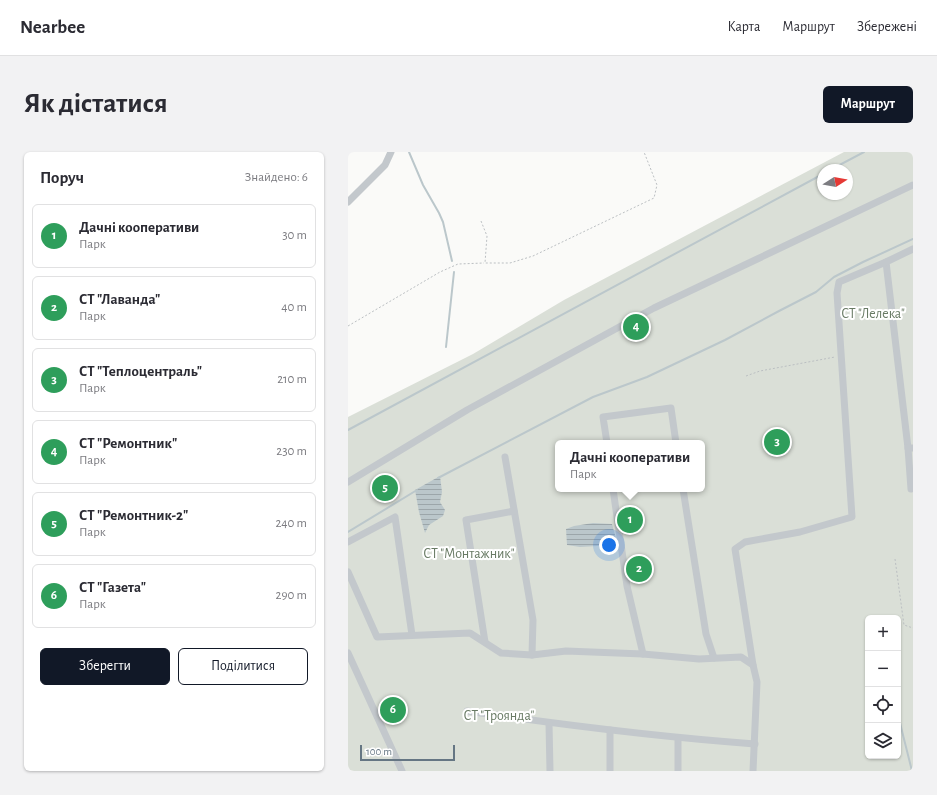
<!DOCTYPE html>
<html lang="uk">
<meta charset="utf-8">
<style>
:root{--surface:#fff;--page:#f2f2f3;--text:#2b2b33;--muted:#7c7c81;--line:#e1e1e2;--accent:#111827}
body{margin:0;font-family:"Alegreya Sans",sans-serif;background:var(--page);color:var(--text)}
.controls{position:absolute;right:12px;bottom:12px;display:grid;overflow:hidden;border-radius:6px;box-shadow:0 1px 3px #0004}
.controls button{width:36px;height:36px;display:grid;place-items:center;padding:0;border:0;border-bottom:1px solid var(--line);background:var(--surface);color:var(--text);font:20px sans-serif}
.compass{position:absolute;left:469px;top:12px;width:36px;height:36px;border-radius:50%;background:var(--surface);box-shadow:0 1px 3px #0004;rotate:79deg}
.scale{position:absolute;left:12px;bottom:10px;width:95px;box-sizing:border-box;padding-left:4px;border:2px solid #657683;border-top:0;font-size:11px;line-height:14px;white-space:nowrap;color:#657683;-webkit-text-stroke:3px #fff;paint-order:stroke}
.you{position:absolute;left:261px;top:393px;width:14px;height:14px;margin:-10px;border:3px solid #fff;border-radius:50%;background:#1a73e8;box-shadow:0 0 0 6px #1a73e833}
.badge{display:grid;place-items:center;width:26px;height:26px;border-radius:50%;background:var(--accent);color:#fff;font-size:13px;font-weight:700}
.pin{position:absolute;translate:-50% -50%;border:2px solid #fff;box-shadow:0 1px 4px #0006}
.popup{position:absolute;left:207px;top:288px;width:150px;height:52px;box-sizing:border-box;display:grid;place-content:center;border-radius:6px;background:var(--surface);filter:drop-shadow(0 1px 3px #0005);font-size:13px;white-space:nowrap;color:var(--muted)}
.popup b{font-size:15px;color:var(--text)}
.popup::after{content:'';position:absolute;left:50%;top:100%;margin-left:-8px;border:8px solid transparent;border-top-color:var(--surface)}
.list{margin:0;padding:0;list-style:none}
h2{display:flex;justify-content:space-between;align-items:center;height:52px;margin:0;padding:0 16px;font-size:17px}
h2 small{font-size:13px;font-weight:400;color:var(--muted)}
.list li{display:grid;grid-template-columns:26px 1fr auto;gap:12px;align-items:center;box-sizing:border-box;height:64px;margin:0 8px 8px;padding:0 8px;border:1px solid var(--line);border-radius:6px}
.list b{display:block;font-size:15px;white-space:nowrap}
.list p{margin:0;font-size:13px;white-space:nowrap;color:var(--muted)}
.list em{font-size:13px;font-style:normal;color:var(--muted)}
.actions{display:flex;gap:8px;padding:12px 16px}
.actions a{flex:1;padding:9px 0;border:1px solid var(--accent);border-radius:6px;text-align:center;font-size:14px;color:var(--accent)}
.actions .main{background:var(--accent);color:#fff}
.icon{flex:none;width:22px;height:22px;fill:none;stroke:currentColor;stroke-width:2;stroke-linecap:round;stroke-linejoin:round}
.map{position:relative;flex:none;width:565px;height:619px;overflow:hidden;border-radius:6px}
header{display:flex;align-items:center;gap:24px;box-sizing:border-box;height:56px;padding:0 20px;background:var(--surface);border-bottom:1px solid var(--line)}
header strong{font-size:19px}
nav{display:flex;gap:22px;margin-inline-start:auto;font-size:14px}
.intro{display:flex;align-items:center;justify-content:space-between;box-sizing:border-box;height:96px;padding:0 24px}
h1{margin:0;font-size:28px}
.button{padding:10px 18px;border-radius:6px;background:var(--accent);color:#fff;font-size:14px;font-weight:700}
main{display:flex;gap:24px;padding:0 24px}
aside{flex:1;background:var(--surface);border-radius:6px;box-shadow:0 1px 3px #0004}
.map>svg:first-child{display:block}
</style>
<header>
<strong>Nearbee</strong>
<nav><a>Карта</a><a>Маршрут</a><a>Збережені</a></nav>
</header>
<div class="intro"><h1>Як дістатися</h1><a class="button">Маршрут</a></div>
<main>
<aside>
<h2>Поруч<small>Знайдено: 6</small></h2>
<ul class="list">
<li><span class="badge" style="background:#2e9e5b">1</span><div><b>Дачні кооперативи</b><p>Парк</p></div><em>30 m</em></li>
<li><span class="badge" style="background:#2e9e5b">2</span><div><b>СТ &quot;Лаванда&quot;</b><p>Парк</p></div><em>40 m</em></li>
<li><span class="badge" style="background:#2e9e5b">3</span><div><b>СТ &quot;Теплоцентраль&quot;</b><p>Парк</p></div><em>210 m</em></li>
<li><span class="badge" style="background:#2e9e5b">4</span><div><b>СТ &quot;Ремонтник&quot;</b><p>Парк</p></div><em>230 m</em></li>
<li><span class="badge" style="background:#2e9e5b">5</span><div><b>СТ &quot;Ремонтник-2&quot;</b><p>Парк</p></div><em>240 m</em></li>
<li><span class="badge" style="background:#2e9e5b">6</span><div><b>СТ &quot;Газета&quot;</b><p>Парк</p></div><em>290 m</em></li>
</ul>
<div class="actions"><a class="main">Зберегти</a><a>Поділитися</a></div>
</aside>
<div class="map">
<svg width="565" height="619" viewBox="0 0 565 619">
<defs>
<pattern id="water-rules" width="6" height="5" patternUnits="userSpaceOnUse"><rect width="6" height="5" fill="#bbc7cb"/><path d="M0 2.5h6" fill="none" stroke="#9ca6aa"/></pattern>
</defs>
<rect width="100%" height="100%" fill="#fafaf8"/>
<path fill="#dadfd7" fill-rule="evenodd" d="M496,0h69v619h-565v-354l125,-63 91,-54zM475,18h24v24h-24zM210,291h144v46h-144zM520,466h30v138h-30z"/>
<g fill="url(#water-rules)">
<polygon points="92,324 94,340 92,350 97,358 95,364 81,373 77,381 71,360 67,338"/>
<polygon points="245,371 264,372 269,390 266,393 232,395 219,393 218,377 226,374"/>
</g>
<g fill="none" stroke-linecap="round" stroke-linejoin="round">
<g stroke="#bbc7cb" stroke-width="2">
<polyline points="61,0 75,33 91,61 95,70 104,109"/>
<polyline points="482,18 516,0"/>
<polyline points="98,195 106,120"/>
<polyline points="0,278 475,22"/>
<polyline points="90,326 245,245 299,225 377,188 431,159 468,140 486,125 515,110 565,87"/>
<polyline points="0,380 69,338"/>
<polyline points="550,563 564,619"/>
</g>
<g stroke="#bbbfc2" stroke-width="1" stroke-dasharray="2 2" stroke-linecap="butt">
<polyline points="133,69 139,84 137,111 162,111 185,104 306,46 309,33 296,0"/>
<polyline points="0,174 92,120 110,112 136,111"/>
<polyline points="398,224 412,219 487,205"/>
<polyline points="547,407 556,473 565,476"/>
</g>
<g stroke="#c3c8cc" stroke-width="7">
<polyline points="0,50 37,13 43,0"/>
<polyline points="538,110 560,296"/>
<polyline points="259,291 255,265 323,256 328,291"/>
<polyline points="565,296 560,296 563,337 565,336"/>
<polyline points="157,305 185,468 184,503"/>
<polyline points="0,330 119,258 306,156 565,33"/>
<polyline points="265,337 279,434 295,502"/>
<polyline points="335,337 358,482 366,506"/>
<polyline points="0,390 47,365 64,483"/>
<polyline points="0,420 29,485 122,481 153,501 184,503 218,499 295,502 351,507 393,505 405,513 409,530 405,619"/>
<polyline points="137,490 118,368 166,359"/>
<polyline points="0,501 54,619"/>
<polyline points="405,513 387,397 397,390 452,380 504,365 489,141 491,130 538,110 565,97"/>
<path d="M119,559c96,14 191,26 288,33"/>
<polyline points="201,571 202,619"/>
<polyline points="330,586 330,619"/>
<polyline points="262,619 262,578"/>
</g>
</g>
<g text-anchor="middle" dominant-baseline="central" stroke-width="4" stroke-linejoin="round" paint-order="stroke">
<g font-size="14" fill="#687a64" stroke="#fff">
<text x="525" y="162">СТ "Лелека"</text>
<text x="121" y="402">СТ "Монтажник"</text>
<text x="151" y="564">СТ "Троянда"</text>
</g>
</g>
</svg>
<div class="controls">
<button>+</button>
<button>−</button>
<button><svg class="icon" aria-label="locate" viewBox="0 0 24 24"><circle cx="12" cy="12" r="6"/><path d="M12 2v4M12 18v4M2 12h4M18 12h4"/></svg></button>
<button><svg class="icon" aria-label="layers" viewBox="0 0 24 24"><path d="M12 4l9 5-9 5-9-5zM3 14l9 5 9-5"/></svg></button>
</div>
<svg class="compass" viewBox="-18 -18 36 36"><path d="M0-13l5 13h-10z" fill="#e53935"/><path d="M0 13l5-13h-10z" fill="#7c7c81"/></svg>
<div class="scale">100 m</div>
<div class="you"></div>
<div class="pin badge" style="left:282px;top:368px;background:#2e9e5b">1</div>
<div class="popup"><b>Дачні кооперативи</b>Парк</div>
<div class="pin badge" style="left:291px;top:417px;background:#2e9e5b">2</div>
<div class="pin badge" style="left:429px;top:290px;background:#2e9e5b">3</div>
<div class="pin badge" style="left:288px;top:175px;background:#2e9e5b">4</div>
<div class="pin badge" style="left:37px;top:336px;background:#2e9e5b">5</div>
<div class="pin badge" style="left:45px;top:558px;background:#2e9e5b">6</div>
</div>
</main>
